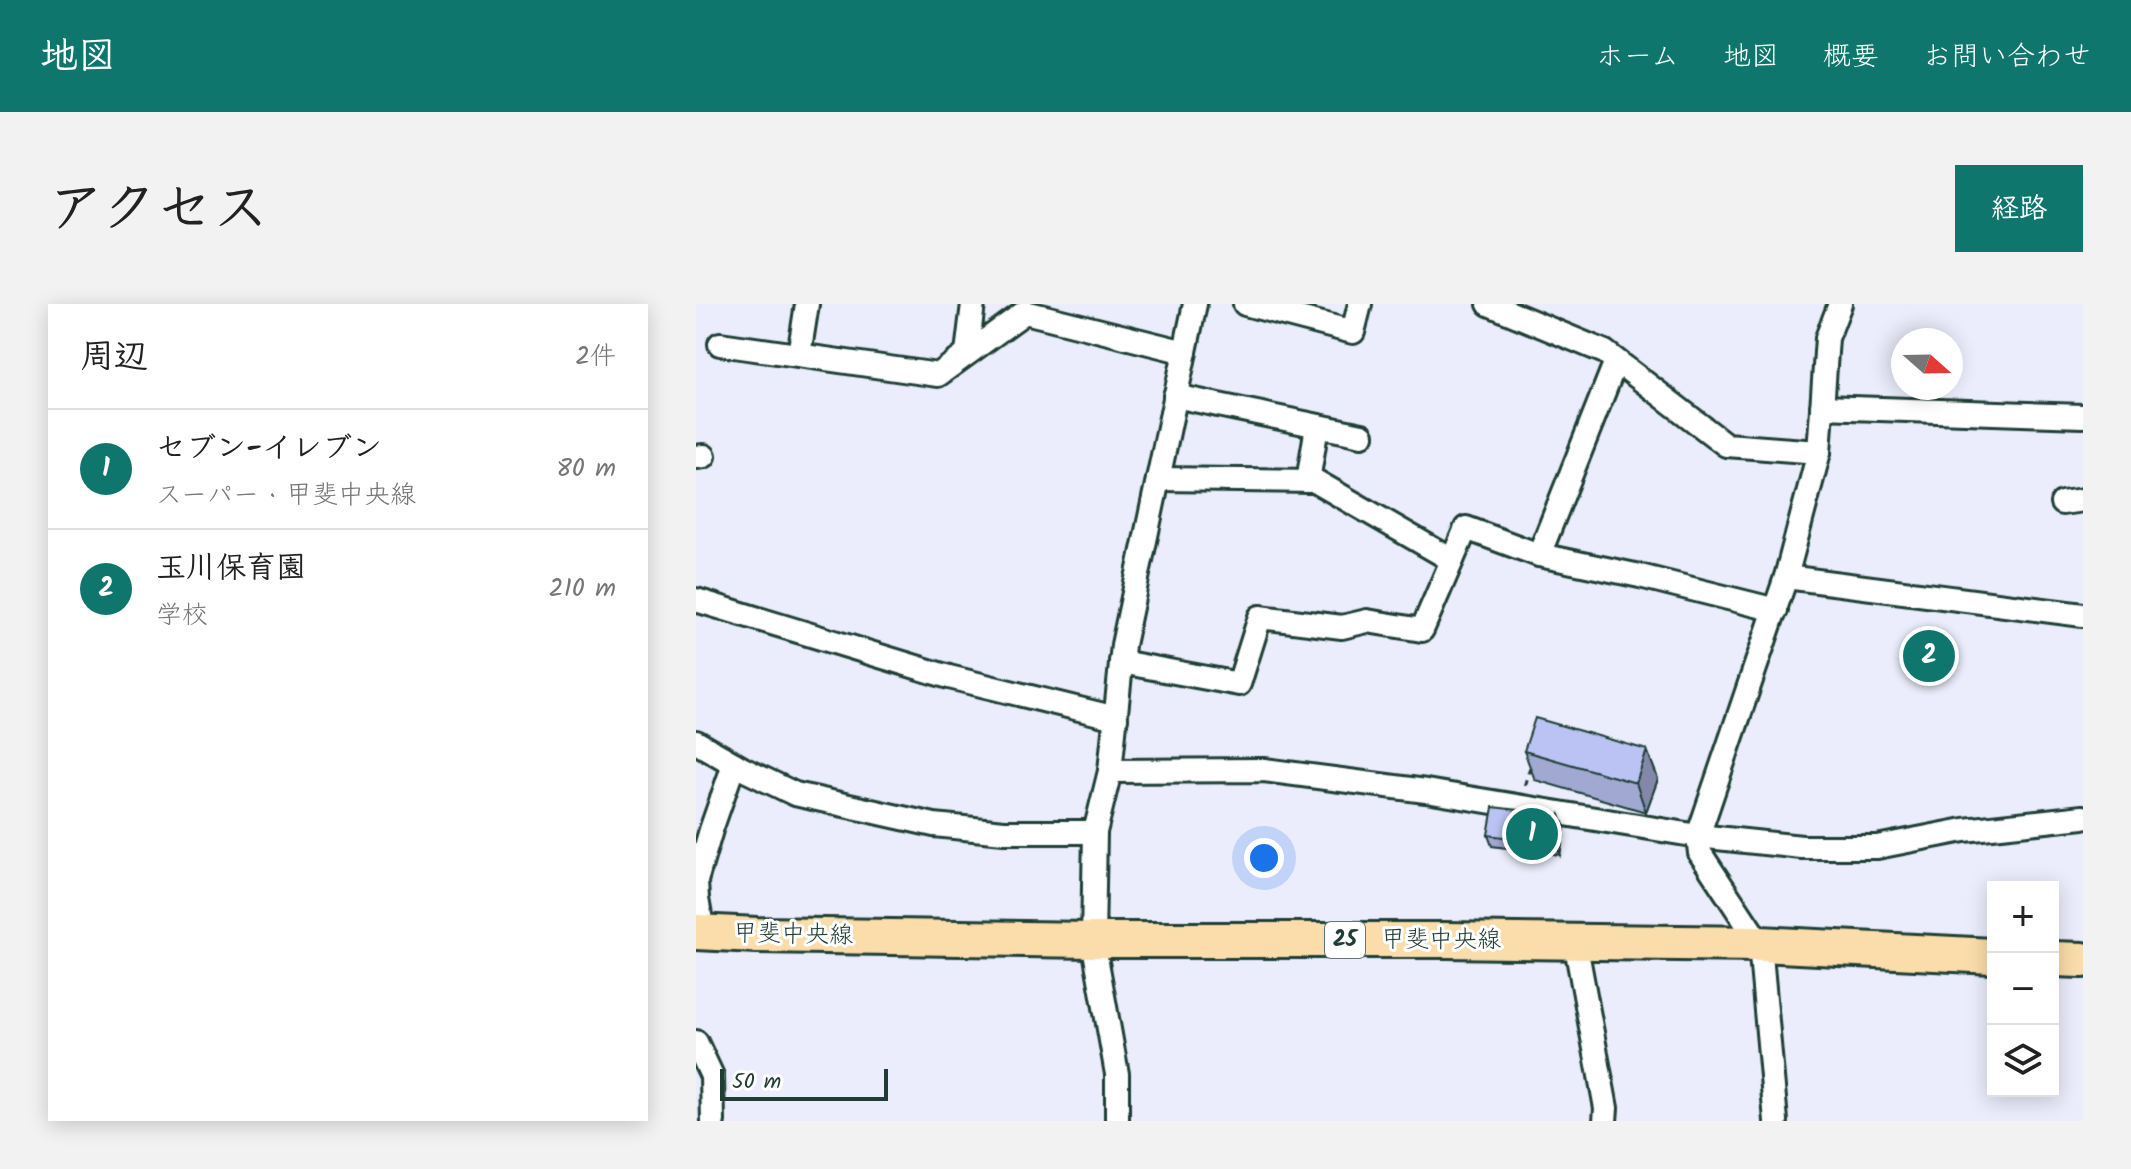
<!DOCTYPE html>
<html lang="ja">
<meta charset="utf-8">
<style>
:root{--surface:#fff;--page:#f2f2f2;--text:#222;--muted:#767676;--line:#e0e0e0;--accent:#0f766e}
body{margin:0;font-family:Kalam,"Klee One",sans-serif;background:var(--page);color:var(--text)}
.controls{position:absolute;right:24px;bottom:24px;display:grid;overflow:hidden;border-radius:0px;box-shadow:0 4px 20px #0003}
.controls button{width:72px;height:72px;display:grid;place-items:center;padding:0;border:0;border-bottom:2px solid var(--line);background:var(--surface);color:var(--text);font:40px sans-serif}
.compass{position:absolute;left:1195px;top:24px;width:72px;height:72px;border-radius:50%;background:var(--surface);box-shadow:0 4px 20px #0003;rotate:110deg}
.scale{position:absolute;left:24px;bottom:20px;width:168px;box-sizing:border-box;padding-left:8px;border:4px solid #1f3d34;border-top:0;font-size:22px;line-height:28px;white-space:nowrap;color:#1f3d34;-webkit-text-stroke:6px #fff;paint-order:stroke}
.you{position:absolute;left:568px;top:554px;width:28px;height:28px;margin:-20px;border:6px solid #fff;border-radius:50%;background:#1a73e8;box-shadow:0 0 0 12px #1a73e833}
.badge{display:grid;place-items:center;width:52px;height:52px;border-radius:50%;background:var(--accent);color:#fff;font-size:26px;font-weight:700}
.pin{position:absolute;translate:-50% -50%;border:4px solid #fff;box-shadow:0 2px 8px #0006}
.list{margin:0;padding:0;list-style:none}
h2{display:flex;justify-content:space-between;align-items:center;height:104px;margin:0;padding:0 32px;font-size:34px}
h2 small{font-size:26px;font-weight:400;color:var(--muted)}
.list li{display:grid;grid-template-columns:52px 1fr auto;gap:24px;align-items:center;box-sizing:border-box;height:120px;padding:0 32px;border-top:2px solid var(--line)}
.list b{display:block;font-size:30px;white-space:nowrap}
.list p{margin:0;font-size:26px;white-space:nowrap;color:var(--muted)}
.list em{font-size:26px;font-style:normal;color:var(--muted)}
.icon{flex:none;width:44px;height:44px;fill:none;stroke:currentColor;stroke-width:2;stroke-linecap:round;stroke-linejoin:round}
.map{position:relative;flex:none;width:1387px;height:817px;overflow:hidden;border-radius:0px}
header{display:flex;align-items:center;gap:48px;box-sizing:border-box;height:112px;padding:0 40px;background:var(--accent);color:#fff}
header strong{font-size:38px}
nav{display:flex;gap:44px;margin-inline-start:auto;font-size:28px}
.intro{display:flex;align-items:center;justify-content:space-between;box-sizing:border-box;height:192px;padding:0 48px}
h1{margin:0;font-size:56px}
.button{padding:20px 36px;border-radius:0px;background:var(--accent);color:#fff;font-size:28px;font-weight:700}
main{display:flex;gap:48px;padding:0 48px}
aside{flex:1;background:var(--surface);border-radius:0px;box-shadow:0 4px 20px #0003}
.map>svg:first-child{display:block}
</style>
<header>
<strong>地図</strong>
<nav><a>ホーム</a><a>地図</a><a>概要</a><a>お問い合わせ</a></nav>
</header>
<div class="intro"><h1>アクセス</h1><a class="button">経路</a></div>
<main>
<aside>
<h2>周辺<small>2件</small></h2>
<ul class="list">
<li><span class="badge">1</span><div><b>セブン-イレブン</b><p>スーパー · 甲斐中央線</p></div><em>80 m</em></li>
<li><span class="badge">2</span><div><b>玉川保育園</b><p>学校</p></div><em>210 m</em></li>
</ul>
</aside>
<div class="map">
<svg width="1387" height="817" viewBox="0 0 1387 817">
<rect width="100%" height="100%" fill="#ebedfc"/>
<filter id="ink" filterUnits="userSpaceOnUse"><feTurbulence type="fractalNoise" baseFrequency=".0125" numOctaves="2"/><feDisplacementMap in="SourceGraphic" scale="16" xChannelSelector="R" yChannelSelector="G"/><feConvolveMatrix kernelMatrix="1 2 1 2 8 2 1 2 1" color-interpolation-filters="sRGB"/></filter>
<g filter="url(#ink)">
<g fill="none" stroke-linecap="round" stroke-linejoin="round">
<defs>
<g id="minor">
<polyline points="549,0 657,28 664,0"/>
<polyline points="793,0 909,48 1030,141 1123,148"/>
<polyline points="24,40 242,71 329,8 489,48"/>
<polyline points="271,49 277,0"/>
<polyline points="103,51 111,0"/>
<polyline points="479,92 666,131"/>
<polyline points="1126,103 1387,112"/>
<polyline points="0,153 8,152"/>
<polyline points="462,175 619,177 756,256"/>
<polyline points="612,177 621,122"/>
<polyline points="1366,199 1387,196"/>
<polyline points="843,251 920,57"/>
<polyline points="1090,273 1387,311"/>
<polyline points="0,296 253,373 420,414"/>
<polyline points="425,358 543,380 564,313 646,323 671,317 726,326 770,224 843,251 944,272 1080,306"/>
<polyline points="0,438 47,465 99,490 238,521 308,528 399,528"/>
<polyline points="414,467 568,466 730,487 1002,532 1106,543 1181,543 1268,526 1387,513"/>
<polyline points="7,628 1,595 0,577 15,526 38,460"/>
<polyline points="879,637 910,804 909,817"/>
<polyline points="0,738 16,772 17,817"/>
<polyline points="421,817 421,770 397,636 399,528 414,467 427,341 499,0"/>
<polyline points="1080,817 1064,640 1004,549 1002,532 1090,273 1123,148 1131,34 1144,0"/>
</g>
<g id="primary">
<polyline points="0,628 61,631 397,636 749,636 1064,640 1297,652"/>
<polyline points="1357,655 1387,656"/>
</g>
</defs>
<use href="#minor" stroke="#1f3d34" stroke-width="28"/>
<use href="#primary" stroke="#1f3d34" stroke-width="40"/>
<polyline stroke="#1f3d34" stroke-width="4" stroke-dasharray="6 6" stroke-linecap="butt" points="829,481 836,458"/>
<use href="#minor" stroke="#fff" stroke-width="22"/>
<use href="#primary" stroke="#fbddab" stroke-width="34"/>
</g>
<g fill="#a1a8d2" stroke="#1f3d34" stroke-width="2">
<polygon points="951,446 962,475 950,508 839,476 828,447"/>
<polygon points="869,523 864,551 796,542 792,531"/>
</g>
<g fill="#8388ab" stroke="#1f3d34" stroke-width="2">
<polygon points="951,446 962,475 950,508 940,479"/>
<polygon points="864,511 869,523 864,551 860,540"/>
</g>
<g fill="#bbc3f4" stroke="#1f3d34" stroke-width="2">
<polygon points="839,414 951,446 940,479 828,447"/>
<polygon points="797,503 864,511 860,540 792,531"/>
</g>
</g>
<g text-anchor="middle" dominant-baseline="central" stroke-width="6" stroke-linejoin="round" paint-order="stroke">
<rect fill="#fff" stroke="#627771" stroke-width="2" x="629" y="618" width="40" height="36" rx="6"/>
<g font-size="22" font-weight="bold" fill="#1f3d34">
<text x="649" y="636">25</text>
</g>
<g font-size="24" fill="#1f3d34" stroke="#fff">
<text transform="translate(97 631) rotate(1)">甲斐中央線</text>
<text x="745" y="636">甲斐中央線</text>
</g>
</g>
</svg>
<div class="controls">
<button>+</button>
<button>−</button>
<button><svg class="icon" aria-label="layers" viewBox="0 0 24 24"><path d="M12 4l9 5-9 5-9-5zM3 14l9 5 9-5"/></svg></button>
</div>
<svg class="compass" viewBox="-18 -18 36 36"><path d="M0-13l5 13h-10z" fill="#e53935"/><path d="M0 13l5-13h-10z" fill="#767676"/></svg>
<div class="scale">50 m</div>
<div class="you"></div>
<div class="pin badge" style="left:836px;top:530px">1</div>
<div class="pin badge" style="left:1233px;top:352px">2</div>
</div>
</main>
